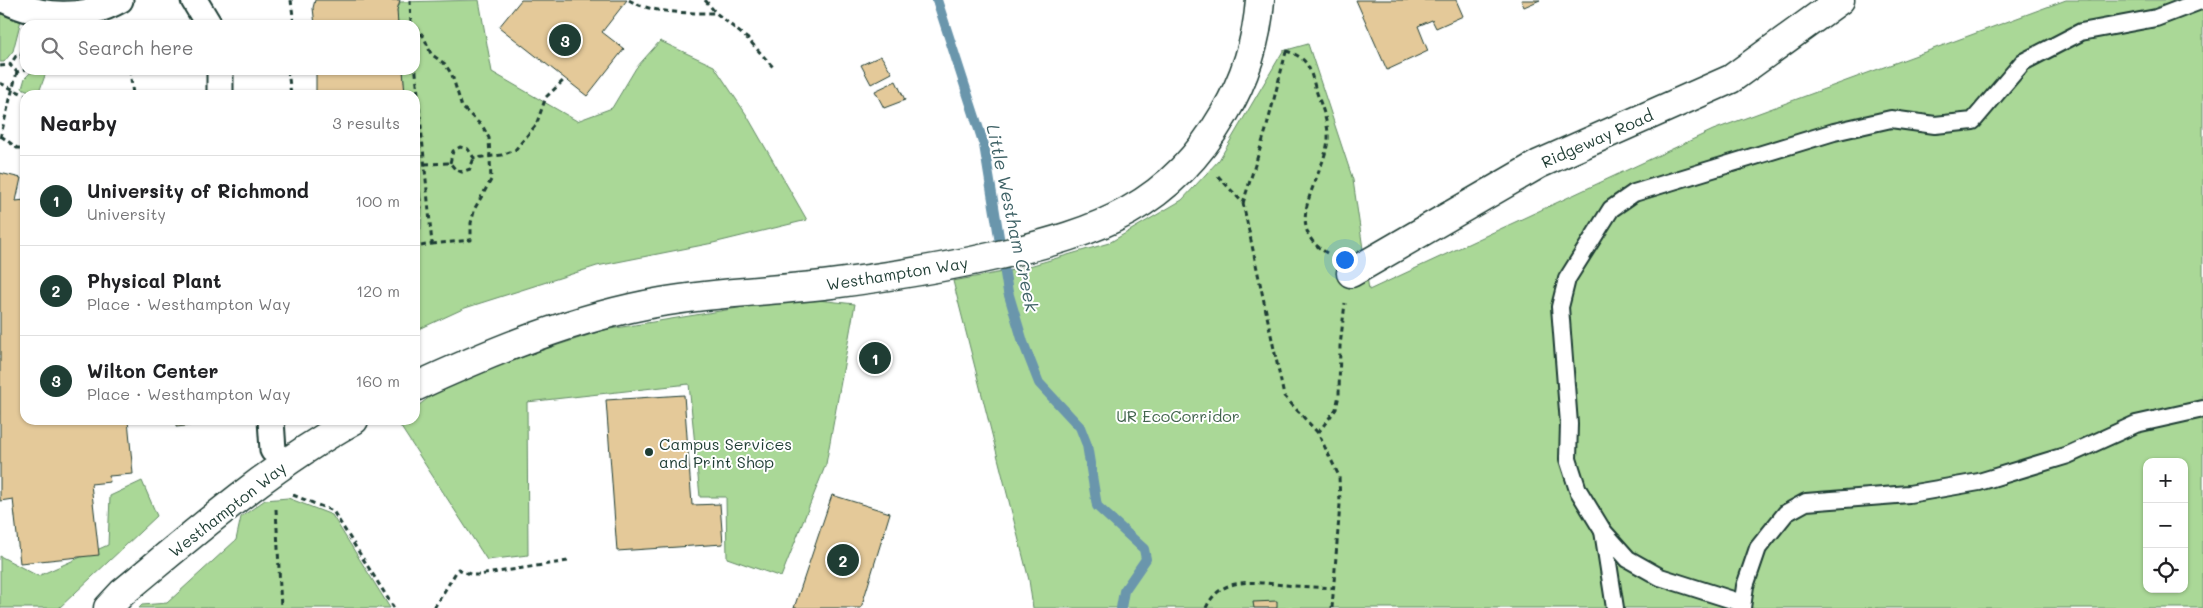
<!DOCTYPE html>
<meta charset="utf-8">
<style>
:root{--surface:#fff;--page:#f6f6f6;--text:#202124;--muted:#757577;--line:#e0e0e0;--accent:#1f3d34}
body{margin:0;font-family:Mali,sans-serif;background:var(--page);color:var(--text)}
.controls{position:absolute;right:15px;bottom:15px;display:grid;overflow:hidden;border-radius:10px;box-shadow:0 1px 4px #0004}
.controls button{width:45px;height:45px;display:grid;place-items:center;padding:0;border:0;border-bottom:1px solid var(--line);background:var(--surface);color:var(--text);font:25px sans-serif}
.you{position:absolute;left:1344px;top:259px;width:18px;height:18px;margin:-12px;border:4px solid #fff;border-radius:50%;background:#1a73e8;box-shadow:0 0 0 8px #1a73e833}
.badge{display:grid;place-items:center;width:32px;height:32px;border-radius:50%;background:var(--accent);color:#fff;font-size:16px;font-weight:700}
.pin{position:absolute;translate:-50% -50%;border:2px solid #fff;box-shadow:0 1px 5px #0006}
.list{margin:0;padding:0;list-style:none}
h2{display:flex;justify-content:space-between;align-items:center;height:65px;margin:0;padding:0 20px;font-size:21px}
h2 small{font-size:16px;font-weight:400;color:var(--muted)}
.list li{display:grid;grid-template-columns:32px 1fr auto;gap:15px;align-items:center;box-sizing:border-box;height:90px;padding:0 20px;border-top:1px solid var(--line)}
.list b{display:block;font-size:19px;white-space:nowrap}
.list p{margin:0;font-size:16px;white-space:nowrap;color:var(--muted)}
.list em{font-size:16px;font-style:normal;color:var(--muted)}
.icon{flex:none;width:28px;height:28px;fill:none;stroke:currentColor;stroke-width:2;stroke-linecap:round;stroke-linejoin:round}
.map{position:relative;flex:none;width:2203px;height:608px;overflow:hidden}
.search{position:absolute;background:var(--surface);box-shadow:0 1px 4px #0004;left:20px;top:20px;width:400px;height:55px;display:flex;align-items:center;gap:12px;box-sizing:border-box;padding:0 18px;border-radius:15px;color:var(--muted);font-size:19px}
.panel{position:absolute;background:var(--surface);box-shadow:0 1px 4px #0004;left:20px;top:90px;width:400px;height:335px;border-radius:15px}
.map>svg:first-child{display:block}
</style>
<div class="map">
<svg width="2203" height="608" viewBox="0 0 2203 608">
<rect width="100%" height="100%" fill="#fff"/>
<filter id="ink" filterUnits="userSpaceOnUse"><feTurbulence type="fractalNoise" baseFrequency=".02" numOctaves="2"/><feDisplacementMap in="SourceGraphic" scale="10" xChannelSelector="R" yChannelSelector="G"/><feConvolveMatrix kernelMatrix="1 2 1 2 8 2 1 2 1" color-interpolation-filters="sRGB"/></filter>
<g filter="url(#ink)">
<g fill="#aad897" stroke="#648a66" fill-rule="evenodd">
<polygon points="479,0 492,72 577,121 612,108 636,68 660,41 714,66 746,114 807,220 713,243 597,266 465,308 415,331 415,228 421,229 422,208 415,157 415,95 405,95 403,70 415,70 415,25 398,25 397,10 400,2"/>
<path d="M2066,0h137v608h-1170l-4,-28 -76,-299 66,-12 90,-26 73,-43 37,-40 64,-109 25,-7 45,136 16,110 344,-160zM2147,462h37v127h-37z"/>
<polygon points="0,11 21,20 13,51 4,62 0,62"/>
<polygon points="33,70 47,70 38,95 22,88 25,78"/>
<polygon points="799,298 855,304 826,464 781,577 727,558 726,497 700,497 689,384 527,402 528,555 487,560 397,421 415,420 415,408 454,379 604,330"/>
<polygon points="142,481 157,516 59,608 0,608 0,556 38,576 108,545 110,496"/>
<polygon points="288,498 332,515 390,608 139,608 142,605 167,603 236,540 241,517 265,500"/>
</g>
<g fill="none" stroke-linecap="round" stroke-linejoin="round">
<polyline stroke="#6b96ac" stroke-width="10" points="937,0 984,145 1008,292 1023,342 1039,383 1080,427 1087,445 1097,506 1144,549 1146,559 1124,591 1121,608"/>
</g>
<g fill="#e4c999" stroke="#1f3d34">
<polygon points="400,0 397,10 398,25 315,25 313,8 315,0"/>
<polygon points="521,0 627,0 602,32 624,49 587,96 499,27"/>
<polygon points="1356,0 1456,0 1463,16 1436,28 1432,20 1418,26 1428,51 1387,70"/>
<polygon points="1521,0 1540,0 1524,7"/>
<polygon points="881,56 892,73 871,84 861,65"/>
<polygon points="316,70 403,70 405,95 321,95 316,93"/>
<polygon points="896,81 905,100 884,108 875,91"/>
<polygon points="415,157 422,208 415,208"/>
<polygon points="0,173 21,178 16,201 25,200 25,420 128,420 133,474 109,476 110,482 91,484 99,555 20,563 13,499 0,501"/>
<polygon points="684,395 692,505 720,504 723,544 617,551 606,400"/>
<polygon points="176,420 215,420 215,423 176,427"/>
<polygon points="832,495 890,513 861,608 794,608"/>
<polygon points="1277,601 1277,608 1254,608 1253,602"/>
</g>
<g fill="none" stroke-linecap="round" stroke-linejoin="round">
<defs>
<g id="service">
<polyline points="1603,531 1615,608"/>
<polyline points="1742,603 1660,577 1628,559 1603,531 1578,490 1568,459 1569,424 1560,307 1567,279 1611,209 1634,193 1834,132 1891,119 1935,125 1973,121 2023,62 2081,32 2156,18 2203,0"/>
<polyline points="1742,608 1745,586 1758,548 1786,513 1806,502 1909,494 1979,482 2068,455 2136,424 2203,409"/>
</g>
<g id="pedestrian">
<path d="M5,0c35,18 80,20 115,0"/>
<polyline points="194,0 209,25"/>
<polyline points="220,95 220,70"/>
<polyline points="271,420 273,450"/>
</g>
<g id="minor">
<polyline points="1351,273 1539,164 1731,79 1840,0"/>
<path d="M415,387c78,-36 160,-70 246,-85 56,-10 113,-11 170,-18 56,-7 112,-16 168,-29 99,-23 171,-48 225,-141 21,-35 33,-74 36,-114"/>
<path d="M108,608l14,-15c75,-62 146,-125 232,-173"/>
</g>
</defs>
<use href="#service" stroke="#1f3d34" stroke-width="20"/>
<use href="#pedestrian" stroke="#1f3d34" stroke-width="29"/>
<use href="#minor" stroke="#1f3d34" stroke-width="31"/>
<g stroke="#1f3d34" stroke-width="3" stroke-dasharray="5 4" stroke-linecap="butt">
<polyline points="291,0 294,25"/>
<polyline points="410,0 411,25"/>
<path d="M629,0c24,14 59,13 86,13"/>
<polyline points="705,0 716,13 748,39 773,67"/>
<polyline points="415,26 424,37 431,54 445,64 452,75 462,107 483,127 489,138 491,180 475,208 471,223 471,240 432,244"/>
<path d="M1286,51c22,7 23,15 29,36 5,16 14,35 13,52 -3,38 -49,87 -1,114"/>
<polyline points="21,56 25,40"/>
<polyline points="25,58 16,56 10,65 17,72 25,70"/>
<polyline points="415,62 432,244 415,247"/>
<polyline points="0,66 10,65"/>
<polyline points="130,70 133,95"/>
<polyline points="288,70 291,95"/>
<polyline points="0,83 25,95"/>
<polyline points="1,136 17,148 25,148"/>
<polyline points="0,138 17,72"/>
<polyline points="450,163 453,151 460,147 468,149 474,158 502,155 515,150 536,125 546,97 565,79"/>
<polyline points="425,164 450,163 455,169 462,172 470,169 474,158"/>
<polyline points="1218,176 1243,203 1284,396 1318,433"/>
<polyline points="1243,203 1266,130 1286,52"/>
<polyline points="293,495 333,511 394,608"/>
<polyline points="276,509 281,608"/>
<polyline points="434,608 458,569 472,575 479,575 568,561"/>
<path d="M1206,608c15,-34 51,-25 80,-23 16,2 32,2 48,3"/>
<polyline points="1332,608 1340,504 1339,476 1318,433 1336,409 1339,395 1340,346 1345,303"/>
</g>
<use href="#service" stroke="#fff" stroke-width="16"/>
<use href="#pedestrian" stroke="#fff" stroke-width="25"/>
<use href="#minor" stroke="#fff" stroke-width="28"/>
</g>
</g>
<circle fill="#1f3d34" stroke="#fff" stroke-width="2" cx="649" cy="452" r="5"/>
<g text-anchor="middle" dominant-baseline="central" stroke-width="4" stroke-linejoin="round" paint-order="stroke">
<g font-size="16" fill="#1f3d34" stroke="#fff">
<text transform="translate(1597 138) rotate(-24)">Ridgeway Road</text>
<text transform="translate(897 273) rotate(-9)">Westhampton Way</text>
<text transform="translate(227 509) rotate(-38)">Westhampton Way</text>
</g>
<g font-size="16" fill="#42644d" stroke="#fff">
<text x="1178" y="415">UR EcoCorridor</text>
</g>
<g font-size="16" fill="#1f3d34" stroke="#fff" text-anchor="start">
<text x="659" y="443">Campus Services<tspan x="659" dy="18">and Print Shop</tspan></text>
</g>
<g font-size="18" font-style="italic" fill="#3f6266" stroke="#fff">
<text transform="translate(1013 218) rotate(78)">Little Westham Creek</text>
</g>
</g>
</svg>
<div class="controls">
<button>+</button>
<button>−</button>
<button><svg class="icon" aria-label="locate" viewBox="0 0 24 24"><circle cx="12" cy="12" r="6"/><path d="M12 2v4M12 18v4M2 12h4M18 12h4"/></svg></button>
</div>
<div class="you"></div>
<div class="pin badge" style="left:875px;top:358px">1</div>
<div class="pin badge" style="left:843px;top:560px">2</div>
<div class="pin badge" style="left:565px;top:40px">3</div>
<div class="search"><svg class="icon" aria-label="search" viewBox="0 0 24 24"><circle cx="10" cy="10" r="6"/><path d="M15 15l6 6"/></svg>Search here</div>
<section class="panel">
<h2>Nearby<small>3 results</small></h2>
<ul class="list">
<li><span class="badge">1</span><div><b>University of Richmond</b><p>University</p></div><em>100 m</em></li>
<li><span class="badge">2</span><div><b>Physical Plant</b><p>Place · Westhampton Way</p></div><em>120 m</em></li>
<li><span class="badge">3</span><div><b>Wilton Center</b><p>Place · Westhampton Way</p></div><em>160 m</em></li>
</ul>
</section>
</div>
